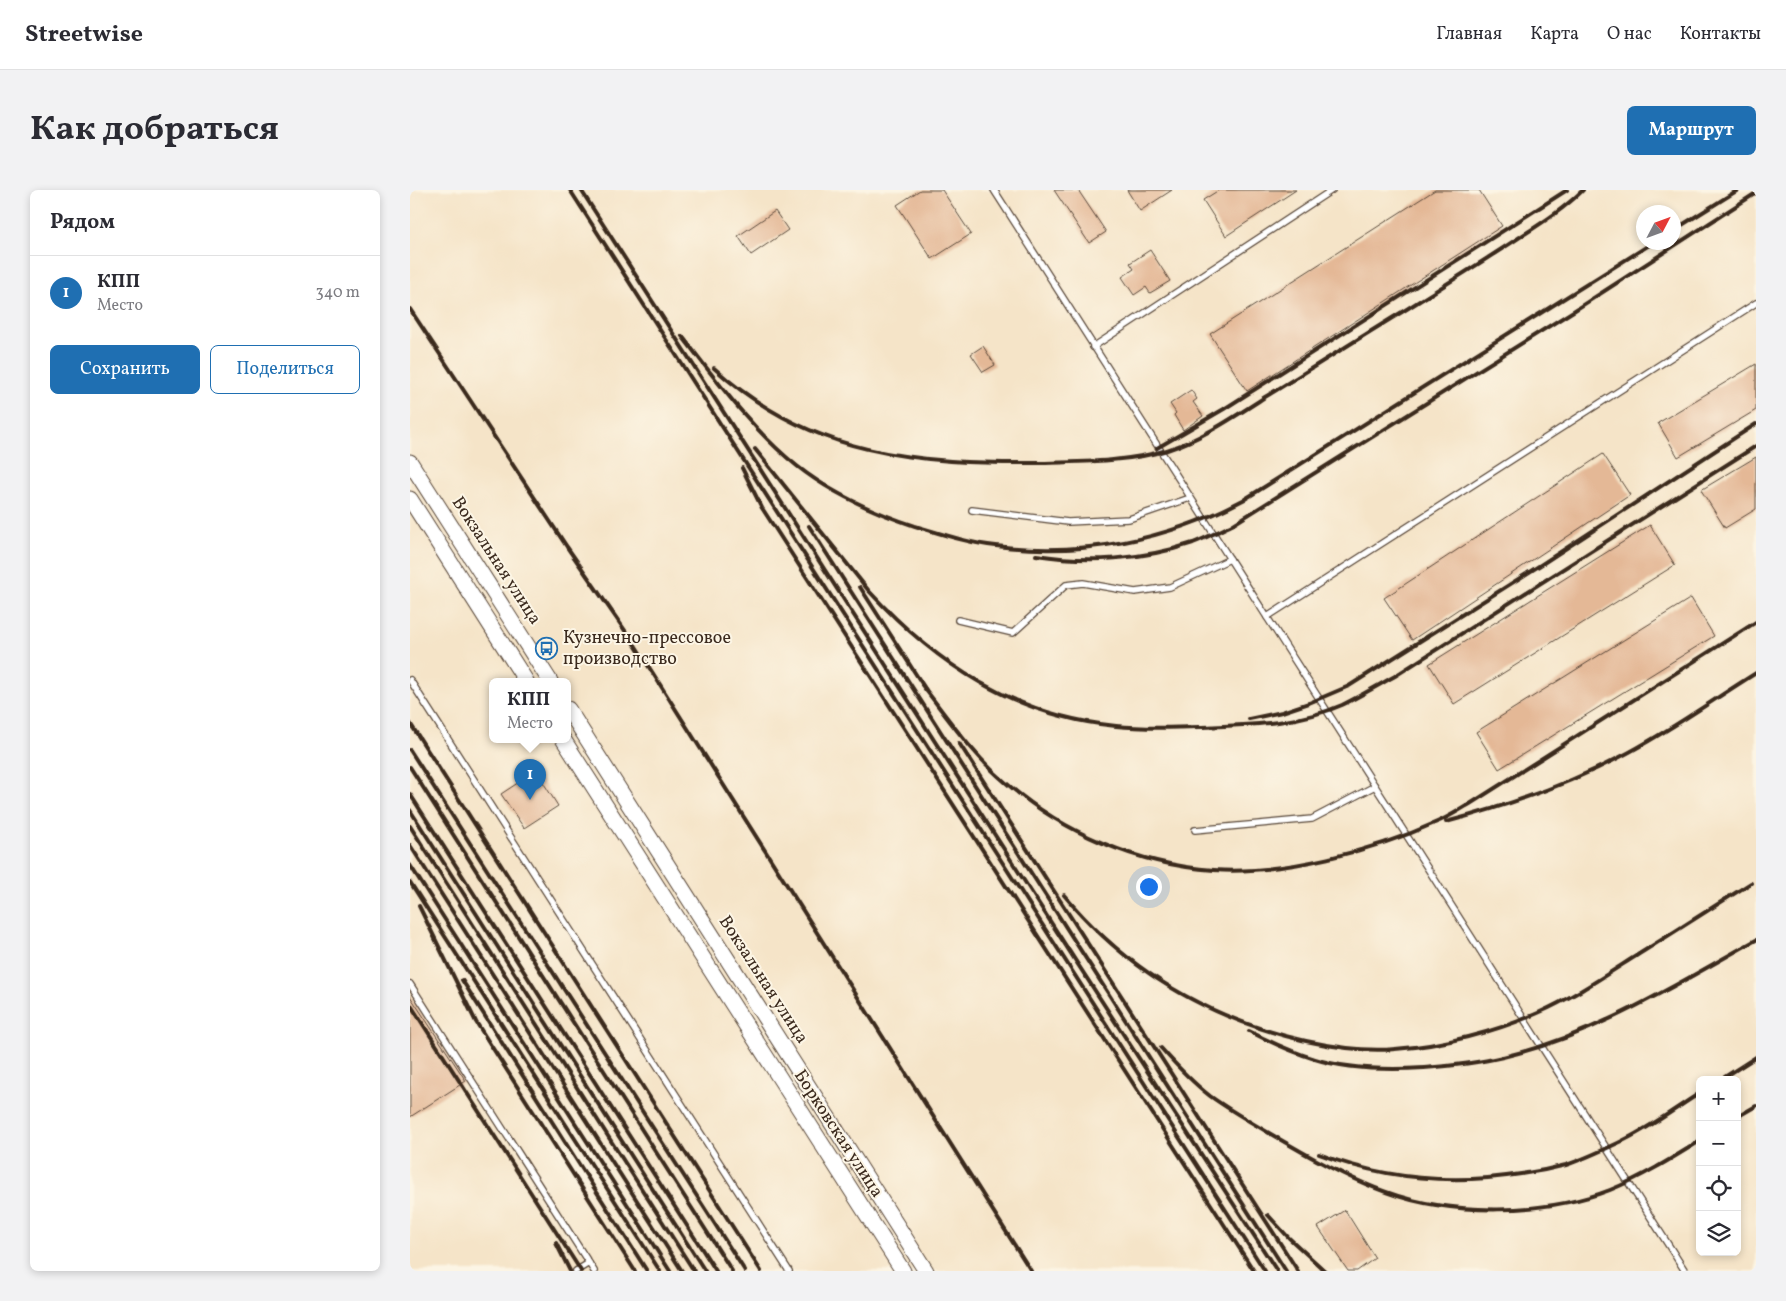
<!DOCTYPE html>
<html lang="ru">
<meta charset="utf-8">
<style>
:root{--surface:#fff;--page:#f2f2f3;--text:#2b2b33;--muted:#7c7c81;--line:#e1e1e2;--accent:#1f6fb2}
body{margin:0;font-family:Vollkorn,serif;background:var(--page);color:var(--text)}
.controls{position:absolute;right:15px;bottom:15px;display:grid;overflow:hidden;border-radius:8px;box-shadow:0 2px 8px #0003}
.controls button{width:45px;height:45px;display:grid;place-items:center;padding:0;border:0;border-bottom:1px solid var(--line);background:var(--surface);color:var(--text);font:25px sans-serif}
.compass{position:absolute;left:1226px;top:15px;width:45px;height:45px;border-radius:50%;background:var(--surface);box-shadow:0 2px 8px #0003;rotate:49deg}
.you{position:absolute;left:738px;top:696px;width:18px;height:18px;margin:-12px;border:4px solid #fff;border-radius:50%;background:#1a73e8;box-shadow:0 0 0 8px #1a73e833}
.badge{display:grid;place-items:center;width:32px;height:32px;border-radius:50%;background:var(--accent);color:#fff;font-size:16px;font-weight:700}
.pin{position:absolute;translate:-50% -41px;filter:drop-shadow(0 1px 2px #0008)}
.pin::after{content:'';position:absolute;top:26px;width:18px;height:15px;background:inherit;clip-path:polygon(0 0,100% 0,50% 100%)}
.popup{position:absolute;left:79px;top:488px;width:82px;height:65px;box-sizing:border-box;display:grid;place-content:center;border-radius:8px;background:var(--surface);filter:drop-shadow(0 1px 4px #0005);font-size:16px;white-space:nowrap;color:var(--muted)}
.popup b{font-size:19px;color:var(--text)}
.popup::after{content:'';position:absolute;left:50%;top:100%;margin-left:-10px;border:10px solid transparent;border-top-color:var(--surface)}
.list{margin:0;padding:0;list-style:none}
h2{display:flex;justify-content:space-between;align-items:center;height:65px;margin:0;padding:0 20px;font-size:21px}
h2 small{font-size:16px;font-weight:400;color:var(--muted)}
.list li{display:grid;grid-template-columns:32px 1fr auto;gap:15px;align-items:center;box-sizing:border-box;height:75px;padding:0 20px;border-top:1px solid var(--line)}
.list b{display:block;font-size:19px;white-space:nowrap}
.list p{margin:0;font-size:16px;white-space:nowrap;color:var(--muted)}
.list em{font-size:16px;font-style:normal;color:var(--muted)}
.actions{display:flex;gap:10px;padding:15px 20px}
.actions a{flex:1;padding:11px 0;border:1px solid var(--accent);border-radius:8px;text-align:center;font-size:18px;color:var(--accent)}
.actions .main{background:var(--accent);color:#fff}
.icon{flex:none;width:28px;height:28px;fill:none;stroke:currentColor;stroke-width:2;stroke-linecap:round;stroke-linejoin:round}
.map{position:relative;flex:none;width:1346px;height:1081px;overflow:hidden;border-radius:8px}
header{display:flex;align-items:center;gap:30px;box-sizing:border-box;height:70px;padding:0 25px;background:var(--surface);border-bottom:1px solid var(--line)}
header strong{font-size:24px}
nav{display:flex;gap:28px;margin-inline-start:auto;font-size:18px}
.intro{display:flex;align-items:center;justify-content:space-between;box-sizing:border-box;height:120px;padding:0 30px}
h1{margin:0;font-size:35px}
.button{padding:12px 22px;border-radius:8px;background:var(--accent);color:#fff;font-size:18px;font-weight:700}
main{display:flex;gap:30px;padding:0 30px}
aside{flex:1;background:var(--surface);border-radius:8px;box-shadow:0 2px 8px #0003}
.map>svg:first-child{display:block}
</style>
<header>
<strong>Streetwise</strong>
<nav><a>Главная</a><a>Карта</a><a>О нас</a><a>Контакты</a></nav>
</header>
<div class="intro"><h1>Как добраться</h1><a class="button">Маршрут</a></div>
<main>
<aside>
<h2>Рядом<small></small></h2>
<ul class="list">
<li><span class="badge">1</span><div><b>КПП</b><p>Место</p></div><em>340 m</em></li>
</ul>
<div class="actions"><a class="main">Сохранить</a><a>Поделиться</a></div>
</aside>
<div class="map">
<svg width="1346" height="1081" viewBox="0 0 1346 1081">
<rect width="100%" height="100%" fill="#fcf5e5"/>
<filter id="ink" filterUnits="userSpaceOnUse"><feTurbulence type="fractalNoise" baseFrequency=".02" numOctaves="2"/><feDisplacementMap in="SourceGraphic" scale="10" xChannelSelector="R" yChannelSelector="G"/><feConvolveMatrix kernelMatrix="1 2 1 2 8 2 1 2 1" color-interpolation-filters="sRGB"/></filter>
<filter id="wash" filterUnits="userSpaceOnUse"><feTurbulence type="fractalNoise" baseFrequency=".0096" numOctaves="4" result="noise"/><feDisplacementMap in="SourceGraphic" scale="20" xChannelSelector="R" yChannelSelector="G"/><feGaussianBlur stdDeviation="1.12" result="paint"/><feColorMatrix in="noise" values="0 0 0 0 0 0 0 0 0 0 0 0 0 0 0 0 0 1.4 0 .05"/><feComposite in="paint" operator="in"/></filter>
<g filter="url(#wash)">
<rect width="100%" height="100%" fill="#f5e4c8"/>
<g id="blocks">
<g fill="#e4b896">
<polygon points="510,0 532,0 561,44 522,69 487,15"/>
<polygon points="644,0 668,0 696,42 679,53"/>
<polygon points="717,0 762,0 730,21"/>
<polygon points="809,0 886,0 816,46 793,10"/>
<polygon points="1025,0 1069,0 1092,36 837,201 800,144"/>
<polygon points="365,21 378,40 341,65 328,46"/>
<polygon points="740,60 760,91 740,103 736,97 724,105 712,87 724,79 720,73"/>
<polygon points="573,156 585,175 573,182 561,164"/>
<polygon points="1346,174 1346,220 1268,267 1248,233"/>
<polygon points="781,200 787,209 783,212 793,226 773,240 764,225 766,223 760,214"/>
<polygon points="1193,264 1220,305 1002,450 974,408"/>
<polygon points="1346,267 1346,319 1315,338 1291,300"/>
<polygon points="1240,335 1265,375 1044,514 1019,474"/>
<polygon points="1281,408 1304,446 1089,579 1066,542"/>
<polygon points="126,581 148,616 114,638 91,604"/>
<polygon points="0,806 56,891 0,927"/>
<polygon points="935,1020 965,1068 947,1081 938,1081 908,1037"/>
</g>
</g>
</g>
<g filter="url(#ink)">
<use href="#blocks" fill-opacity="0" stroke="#574638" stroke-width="1"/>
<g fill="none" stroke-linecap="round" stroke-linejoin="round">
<defs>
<g id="service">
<polyline points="584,0 1275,1081"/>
<polyline points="683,157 922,0"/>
<polyline points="562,320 658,332 719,329 780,308"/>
<polyline points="857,427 1346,113"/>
<polyline points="548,430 603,443 656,395 673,393 725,402 760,397 820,369"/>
<polyline points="0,490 379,1081"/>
<polyline points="785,640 902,629 965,596"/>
<polyline points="0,794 184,1081"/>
<polyline points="166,1081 179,1073"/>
</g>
<g id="secondary">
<polyline points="0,272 140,491"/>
<polyline points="0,309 116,491"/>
<polyline points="158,519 516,1081"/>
<polyline points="153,549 493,1081"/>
</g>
</defs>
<use href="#service" stroke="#574638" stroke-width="8"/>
<use href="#secondary" stroke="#574638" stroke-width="17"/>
<use href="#service" stroke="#fff" stroke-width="5.5"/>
<use href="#secondary" stroke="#fff" stroke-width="15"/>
<g stroke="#3b2a1e" stroke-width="4">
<polyline points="160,0 855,1081"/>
<polyline points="171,0 667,773 867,1081"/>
<polyline points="1264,40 1328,0"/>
<polyline points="0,119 157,357 225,455 621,1081"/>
<path d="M272,146c35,45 70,94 115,130 35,28 76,46 118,60 27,8 53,17 81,20 86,11 173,-6 249,-47l409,-257"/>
<path d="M304,178c97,88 202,96 327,95 38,-1 89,-1 126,-13 35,-11 67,-33 98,-53 46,-28 91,-57 137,-85 38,-24 77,-48 115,-73 23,-15 47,-30 66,-49"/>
<polyline points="747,258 814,219 1157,0"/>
<path d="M345,259l114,142c68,74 146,125 247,135 28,3 56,2 84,1 47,-2 97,-2 142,-22 18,-9 35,-19 53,-29l361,-230"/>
<polyline points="332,278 352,318 844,1081"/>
<polyline points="399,336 876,1081"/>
<path d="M626,365c51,8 107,5 157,-12 13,-5 26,-12 39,-18l343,-215 181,-117"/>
<polyline points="450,397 516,500"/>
<path d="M512,495c26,33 50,69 83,97 57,50 133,83 209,88 67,5 162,-20 223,-48 12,-5 22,-12 33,-18l286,-182"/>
<polyline points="839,529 872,522 899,513 939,496 1132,374 1346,234"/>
<polyline points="0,533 351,1081"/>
<polyline points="549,553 888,1081"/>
<polyline points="0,560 335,1081"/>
<polyline points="0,577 322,1081"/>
<polyline points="0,604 306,1081"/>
<polyline points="0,620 295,1081"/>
<path d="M1036,632c60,-16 119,-36 174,-65 47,-24 91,-56 136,-84"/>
<polyline points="0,636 284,1081"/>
<polyline points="0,655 272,1081"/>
<polyline points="0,675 260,1081"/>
<polyline points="0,692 250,1081"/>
<path d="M654,705c64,77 145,124 242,146 28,6 60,11 89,8 46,-3 100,-17 143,-36 36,-16 68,-38 101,-59 37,-23 74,-47 112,-71"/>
<polyline points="9,716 66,832 225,1081"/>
<polyline points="52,790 237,1081"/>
<polyline points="0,814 171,1081"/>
<path d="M839,841c21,11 43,21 66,28 34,11 74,11 109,9 26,-2 53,-5 79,-11 91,-21 172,-72 253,-117"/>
<path d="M751,858c15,17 31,34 49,48 25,18 51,32 78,48 31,18 64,36 98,48 65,24 159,23 224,-2 32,-13 61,-31 90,-49"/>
<polyline points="1310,890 1346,867"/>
<polyline points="1327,927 1346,916"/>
<path d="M909,964c65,25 132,31 202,20 15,-2 30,-5 45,-9 18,-6 35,-14 52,-22 29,-13 55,-33 82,-50"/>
<polyline points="858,1025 879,1048 915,1081"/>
<polyline points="146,1053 160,1081"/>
</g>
</g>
</g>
<defs>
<symbol id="bus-ring" viewBox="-11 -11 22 22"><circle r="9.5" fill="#fcf5e5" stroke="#1f6fb2" stroke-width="1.5"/><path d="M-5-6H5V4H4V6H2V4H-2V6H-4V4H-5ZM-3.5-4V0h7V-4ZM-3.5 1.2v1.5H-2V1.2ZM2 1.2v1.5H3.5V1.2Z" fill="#1f6fb2"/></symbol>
</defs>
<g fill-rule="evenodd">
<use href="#bus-ring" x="124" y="446" width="25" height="25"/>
</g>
<g text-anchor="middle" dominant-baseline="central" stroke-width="4" stroke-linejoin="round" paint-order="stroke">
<g font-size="18" fill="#3b2a1e" stroke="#fcf5e5">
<text transform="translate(86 371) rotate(57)">Вокзальная улица</text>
<text transform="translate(353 790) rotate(57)">Вокзальная улица</text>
<text transform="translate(428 944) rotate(57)">Борковская улица</text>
</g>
<g font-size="18" fill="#3b2a1e" stroke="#fcf5e5" text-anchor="start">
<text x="153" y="448">Кузнечно-прессовое<tspan x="153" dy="21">производство</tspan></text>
</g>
</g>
</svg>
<div class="controls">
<button>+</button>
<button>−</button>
<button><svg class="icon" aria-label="locate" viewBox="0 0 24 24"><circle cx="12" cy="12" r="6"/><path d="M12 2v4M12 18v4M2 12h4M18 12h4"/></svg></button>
<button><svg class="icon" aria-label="layers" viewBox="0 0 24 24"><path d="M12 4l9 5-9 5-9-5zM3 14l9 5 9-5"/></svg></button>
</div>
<svg class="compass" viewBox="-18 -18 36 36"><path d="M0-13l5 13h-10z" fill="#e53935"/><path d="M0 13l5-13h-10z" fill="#7c7c81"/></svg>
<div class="you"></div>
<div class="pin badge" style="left:120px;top:610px">1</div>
<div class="popup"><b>КПП</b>Место</div>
</div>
</main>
